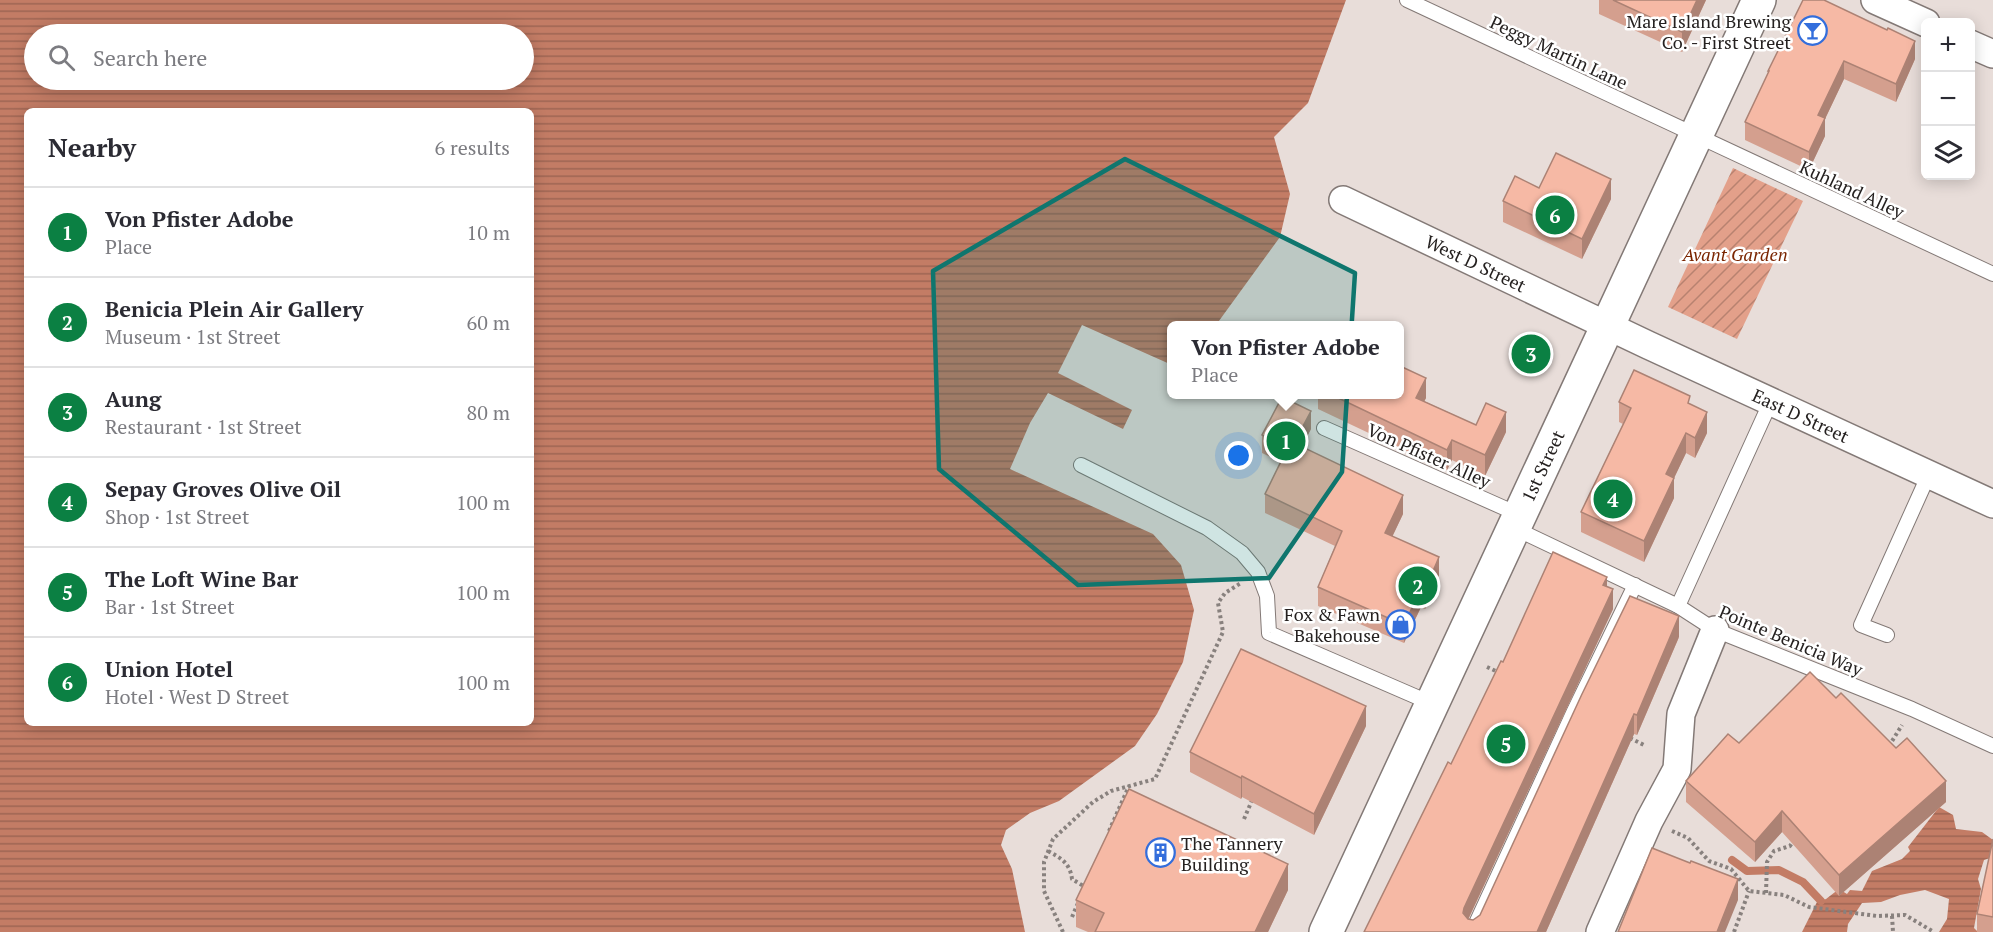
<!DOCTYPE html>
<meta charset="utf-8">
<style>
:root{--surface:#fff;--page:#f2f2f3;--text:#2b2b33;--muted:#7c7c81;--line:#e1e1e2;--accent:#0b8043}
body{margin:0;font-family:"PT Serif",serif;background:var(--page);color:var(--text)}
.controls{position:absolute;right:18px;top:18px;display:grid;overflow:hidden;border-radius:9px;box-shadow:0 3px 15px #0003}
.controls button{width:54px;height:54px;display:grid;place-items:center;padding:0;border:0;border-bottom:2px solid var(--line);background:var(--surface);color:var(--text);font:30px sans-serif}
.you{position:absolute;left:1239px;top:456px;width:21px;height:21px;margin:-15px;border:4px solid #fff;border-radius:50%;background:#1a73e8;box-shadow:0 0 0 9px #1a73e833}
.badge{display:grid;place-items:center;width:39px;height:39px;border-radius:50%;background:var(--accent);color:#fff;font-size:20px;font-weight:700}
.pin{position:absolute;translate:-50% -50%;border:3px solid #fff;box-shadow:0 2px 6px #0006}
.popup{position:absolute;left:1167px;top:321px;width:237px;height:78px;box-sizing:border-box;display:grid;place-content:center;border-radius:9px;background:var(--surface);filter:drop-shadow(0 2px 4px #0005);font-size:20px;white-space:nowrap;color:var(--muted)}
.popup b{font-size:22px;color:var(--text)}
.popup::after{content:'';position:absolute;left:50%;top:100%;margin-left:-12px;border:12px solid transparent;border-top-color:var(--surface)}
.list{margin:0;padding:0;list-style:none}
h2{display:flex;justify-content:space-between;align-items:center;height:78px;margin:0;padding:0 24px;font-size:26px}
h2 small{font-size:20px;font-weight:400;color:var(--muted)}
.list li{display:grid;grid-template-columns:39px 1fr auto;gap:18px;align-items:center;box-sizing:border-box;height:90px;padding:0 24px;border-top:2px solid var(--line)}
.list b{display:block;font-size:22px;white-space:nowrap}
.list p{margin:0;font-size:20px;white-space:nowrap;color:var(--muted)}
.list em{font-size:20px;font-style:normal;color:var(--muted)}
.icon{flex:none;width:33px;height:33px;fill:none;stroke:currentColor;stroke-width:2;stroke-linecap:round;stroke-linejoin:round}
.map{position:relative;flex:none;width:1993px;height:932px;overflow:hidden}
.search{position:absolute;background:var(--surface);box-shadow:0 3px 15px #0003;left:24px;top:24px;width:510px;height:66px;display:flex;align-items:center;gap:15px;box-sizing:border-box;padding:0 21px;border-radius:33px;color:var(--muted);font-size:22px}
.panel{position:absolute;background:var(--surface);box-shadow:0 3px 15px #0003;left:24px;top:108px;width:510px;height:618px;border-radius:9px}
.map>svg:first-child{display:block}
</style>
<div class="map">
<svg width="1993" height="932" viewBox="0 0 1993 932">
<defs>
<pattern id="garden-furrows" width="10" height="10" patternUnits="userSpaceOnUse" patternTransform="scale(1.5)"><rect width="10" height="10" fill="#e3a08a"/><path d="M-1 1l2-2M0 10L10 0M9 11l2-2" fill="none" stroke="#b88270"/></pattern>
<pattern id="water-rules" width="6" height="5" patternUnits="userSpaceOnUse" patternTransform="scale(1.5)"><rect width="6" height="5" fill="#c37c65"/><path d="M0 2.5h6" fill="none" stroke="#9e6553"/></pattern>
</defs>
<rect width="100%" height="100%" fill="#e8ddd9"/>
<polygon fill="url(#garden-furrows)" points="1733,168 1803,201 1737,339 1668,307"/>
<g fill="url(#water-rules)" fill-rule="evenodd">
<path d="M0,0h1346l-38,103 -34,34 16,57 -10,43 -64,88 -44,1v39l-90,-40 -24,48 74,37 -9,19 -75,-36 -18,30 -20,46 143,65 28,31 13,45 -11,52 -26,52 -22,32 -76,55 -29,12 -24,17 -5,15 11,24 13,63h-1025zM34,34h490v46h-490zM27,111h504v612h-504z"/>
<polygon points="1939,807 1953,815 1956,829 1982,832 1993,840 1990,858 1984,860 1978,879 1981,889 1974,928 1978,932 1939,932 1947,919 1949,899 1925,890 1900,895 1881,902 1862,903 1848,924 1847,932 1802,932 1817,902 1826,899 1839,889 1847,894 1850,890 1862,891 1872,871 1902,859 1910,851 1908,847"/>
</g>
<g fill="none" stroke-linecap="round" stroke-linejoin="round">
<polyline stroke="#c37c65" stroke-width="8" points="1732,860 1747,871 1779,870 1803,882 1821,901"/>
<defs>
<g id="lane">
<polyline points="1407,0 1993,274"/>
<polyline points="1324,428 1520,515"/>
<polyline points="1081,465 1207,528 1242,553 1258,572 1267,596 1269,633 1433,704"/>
<polyline points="1514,528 1678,606 1715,630 1912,709 1993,746"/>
<polyline points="1678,606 1771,401"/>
<polyline points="1887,635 1861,625 1929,474"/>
<polyline points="1472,932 1574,711 1635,585"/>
</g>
<g id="street">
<polyline points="1875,0 1926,23"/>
<polyline points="1970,44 1993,54"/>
<path id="s1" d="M1343,200l305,145 345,159"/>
<polyline points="1600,932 1649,821 1677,769 1681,714 1715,630"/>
</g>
<g id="secondary">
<path id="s2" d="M1326,932l433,-932"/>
</g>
</defs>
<use href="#lane" stroke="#837976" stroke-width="16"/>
<use href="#street" stroke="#837976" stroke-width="30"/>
<use href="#secondary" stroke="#837976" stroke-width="36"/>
<g stroke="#88817e" stroke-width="4" stroke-dasharray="3 3" stroke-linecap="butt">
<polyline points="1487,667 1500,673"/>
<polyline points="1630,738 1644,745"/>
<polyline points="1889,746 1902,725"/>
<polyline points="1244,819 1253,798"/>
<polyline points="1109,831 1129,786"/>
<polyline points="1672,831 1688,838 1709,861 1731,869 1749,891 1784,895 1809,907 1877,916 1905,915 1934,932"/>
<path d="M1048,851c13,7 22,12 24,28l13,8"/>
<polyline points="1766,893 1767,862 1774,851 1790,846 1794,840"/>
<polyline points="1892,916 1893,932"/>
<polyline points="1072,917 1078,903"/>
<polyline points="1063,932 1044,891 1044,862 1053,839 1093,802 1111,791 1155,779 1223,632 1218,603 1225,593 1241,583"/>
<polyline points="1734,932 1749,891"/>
</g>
<use href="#lane" stroke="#fff" stroke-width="14"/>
<use href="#street" stroke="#fff" stroke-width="27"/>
<use href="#secondary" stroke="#fff" stroke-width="33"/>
</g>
<g fill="#d49f8e">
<polygon points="1599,0 1706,0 1682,52 1599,14"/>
<polygon points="1803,0 1915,59 1896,102 1844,79 1825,119 1825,136 1809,170 1745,140 1745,122 1768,74 1768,71"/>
<polygon points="1539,188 1611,199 1582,259 1503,222 1503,201"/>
<polygon points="1318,394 1400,394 1426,398 1424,401 1476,425 1506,432 1485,476 1452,460 1447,470 1318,409"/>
<polygon points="1619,402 1690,404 1707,433 1695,458 1686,453 1674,478 1674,498 1644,562 1581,532 1581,512 1623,424 1619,422"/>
<polygon points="1311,429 1301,447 1403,514 1392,537 1439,575 1425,609 1421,607 1404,643 1318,606 1318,587 1335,546 1265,513 1265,494 1281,462 1262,453 1262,435"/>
<polygon points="1607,586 1613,609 1468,920 1473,920 1480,915 1679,637 1637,735 1634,734 1546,932 1364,932 1503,662"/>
<polygon points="1836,698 1946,802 1839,896 1782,832 1755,862 1686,802 1686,781 1739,743"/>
<polygon points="1366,726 1314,835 1242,797 1241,799 1190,772 1190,752"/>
<polygon points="1993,839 1993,932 1977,932 1977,914"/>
<polygon points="1288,890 1268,932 1088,932 1076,927 1076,900"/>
</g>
<g fill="#ac8274">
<polygon points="1697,0 1706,0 1682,52 1682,32"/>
<polygon points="1915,41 1915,59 1896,102 1896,84"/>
<polygon points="1844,61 1844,79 1825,119 1825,136 1809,170 1809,152 1818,115"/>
<polygon points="1611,179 1611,199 1582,259 1582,239"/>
<polygon points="1426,378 1426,398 1416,418 1416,398"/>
<polygon points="1311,411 1311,429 1294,462 1294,443"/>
<polygon points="1506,412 1506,432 1485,476 1485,455"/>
<polygon points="1707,412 1707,433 1695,458 1695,438"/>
<polygon points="1686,433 1686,453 1666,495 1666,474"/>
<polygon points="1452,440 1452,460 1447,470 1447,450"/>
<polygon points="1674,478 1674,498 1644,562 1644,541"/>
<polygon points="1403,495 1403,514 1385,552 1385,533"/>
<polygon points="1439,557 1439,575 1425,609 1425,590"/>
<polygon points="1607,577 1607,597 1603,585"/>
<polygon points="1421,588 1421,607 1404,643 1404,625"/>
<polygon points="1613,589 1613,609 1464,928 1464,908"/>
<polygon points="1679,616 1679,637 1637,735 1637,715"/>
<polygon points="1366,706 1366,726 1314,835 1314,814"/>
<polygon points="1634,714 1634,734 1546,932 1537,932"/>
<polygon points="1242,776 1242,797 1241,799 1241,778"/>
<polygon points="1946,781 1946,802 1839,896 1839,875"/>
<polygon points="1782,811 1782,832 1755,862 1755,842"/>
<polygon points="1288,864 1288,890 1268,932 1255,932"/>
<polygon points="1738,879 1738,900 1725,932 1717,932"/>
</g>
<g fill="#f6b9a5" stroke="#ac8274" stroke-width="1.5">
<polygon points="1613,0 1697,0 1682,32"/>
<polygon points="1803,0 1824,0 1887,30 1888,28 1915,41 1896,84 1844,61 1818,115 1825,118 1809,152 1745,122 1769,71 1768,71"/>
<polygon points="1556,153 1611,179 1582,239 1503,201 1515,176 1539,188"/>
<polygon points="1400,366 1426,378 1416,398 1476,425 1486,403 1506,412 1485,455 1452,440 1447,450 1330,394 1400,394"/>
<polygon points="1634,370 1690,396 1688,403 1707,412 1695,438 1686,433 1666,474 1674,478 1644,541 1581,512 1631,408 1619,402"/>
<polygon points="1282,397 1311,411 1294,443 1403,495 1385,533 1439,557 1425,590 1421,588 1404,625 1318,587 1342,531 1265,494 1288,447 1262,435"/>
<polygon points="1553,552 1607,577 1603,585 1613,589 1464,908 1463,913 1468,919 1473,920 1480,915 1582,694 1630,596 1679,616 1637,715 1634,714 1537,932 1364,932 1448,762 1451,764 1501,661 1503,662"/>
<polygon points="1241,649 1366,706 1314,814 1242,776 1241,778 1190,752"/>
<polygon points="1810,672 1836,698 1841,693 1896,748 1907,738 1946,781 1839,875 1782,811 1755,842 1686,781 1728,734 1739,743"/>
<polygon points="1129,789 1288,864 1255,932 1095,932 1104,913 1076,900"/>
<polygon points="1993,839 1993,917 1977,914"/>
<polygon points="1652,848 1690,863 1691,861 1738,879 1717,932 1618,932"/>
</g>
<path fill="#0f766e" fill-opacity="0.2" stroke="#0f766e" stroke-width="4.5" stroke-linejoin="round" d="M1125,159l230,114 -13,199 -73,106 -191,7 -139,-116 -6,-198z"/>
<defs>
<symbol id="bar-ring" viewBox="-11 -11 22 22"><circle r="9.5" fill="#fff" stroke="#336edc" stroke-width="1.5"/><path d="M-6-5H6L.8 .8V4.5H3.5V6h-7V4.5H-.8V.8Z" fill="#336edc"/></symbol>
<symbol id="shop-ring" viewBox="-11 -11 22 22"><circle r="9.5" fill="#fff" stroke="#336edc" stroke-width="1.5"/><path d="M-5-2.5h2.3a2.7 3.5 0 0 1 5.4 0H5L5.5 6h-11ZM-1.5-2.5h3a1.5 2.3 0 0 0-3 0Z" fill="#336edc"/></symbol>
<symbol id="building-ring" viewBox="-11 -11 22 22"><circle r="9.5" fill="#fff" stroke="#336edc" stroke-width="1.5"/><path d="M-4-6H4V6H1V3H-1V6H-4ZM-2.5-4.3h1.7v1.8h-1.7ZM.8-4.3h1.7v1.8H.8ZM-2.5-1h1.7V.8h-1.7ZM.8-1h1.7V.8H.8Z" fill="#336edc"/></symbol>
</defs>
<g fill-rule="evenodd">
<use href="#bar-ring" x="1796" y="14" width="33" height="33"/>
<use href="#shop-ring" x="1384" y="608" width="33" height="33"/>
<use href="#building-ring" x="1144" y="836" width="33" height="33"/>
</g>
<g text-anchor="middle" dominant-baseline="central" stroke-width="5" stroke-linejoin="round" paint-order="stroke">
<g font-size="18" fill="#252120" stroke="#fff" text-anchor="end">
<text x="1791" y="21">Mare Island Brewing<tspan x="1791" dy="21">Co. - First Street</tspan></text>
<text x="1380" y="614">Fox &amp; Fawn<tspan x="1380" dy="21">Bakehouse</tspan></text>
<text x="1181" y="843" text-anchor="start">The Tannery<tspan x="1181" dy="21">Building</tspan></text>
</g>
<g font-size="18" fill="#252120" stroke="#fff">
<text transform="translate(1559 52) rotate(25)">Peggy Martin Lane</text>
<text transform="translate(1852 189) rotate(25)">Kuhland Alley</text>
<text stroke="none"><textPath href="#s1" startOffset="147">West D Street</textPath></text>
<text stroke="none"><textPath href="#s1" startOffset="506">East D Street</textPath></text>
<text transform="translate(1429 455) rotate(24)">Von Pfister Alley</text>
<text stroke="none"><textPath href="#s2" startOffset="514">1st Street</textPath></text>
<text transform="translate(1791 640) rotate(23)">Pointe Benicia Way</text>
</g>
<g font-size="18" font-style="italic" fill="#7a2500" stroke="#fff">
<text x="1735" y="254">Avant Garden</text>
</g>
</g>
</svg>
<div class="controls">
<button>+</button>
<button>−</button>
<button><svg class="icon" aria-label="layers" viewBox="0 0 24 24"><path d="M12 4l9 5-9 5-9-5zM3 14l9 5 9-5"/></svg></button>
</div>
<div class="you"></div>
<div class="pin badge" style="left:1286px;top:441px">1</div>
<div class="popup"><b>Von Pfister Adobe</b>Place</div>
<div class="pin badge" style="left:1418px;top:586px">2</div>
<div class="pin badge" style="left:1531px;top:354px">3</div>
<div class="pin badge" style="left:1613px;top:499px">4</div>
<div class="pin badge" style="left:1506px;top:744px">5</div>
<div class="pin badge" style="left:1555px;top:215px">6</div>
<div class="search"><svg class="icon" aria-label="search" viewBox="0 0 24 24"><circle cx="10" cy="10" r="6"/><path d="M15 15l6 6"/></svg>Search here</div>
<section class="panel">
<h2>Nearby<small>6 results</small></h2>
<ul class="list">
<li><span class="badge">1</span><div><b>Von Pfister Adobe</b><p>Place</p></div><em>10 m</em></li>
<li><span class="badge">2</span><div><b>Benicia Plein Air Gallery</b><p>Museum · 1st Street</p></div><em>60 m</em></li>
<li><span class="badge">3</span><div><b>Aung</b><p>Restaurant · 1st Street</p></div><em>80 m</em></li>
<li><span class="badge">4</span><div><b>Sepay Groves Olive Oil</b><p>Shop · 1st Street</p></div><em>100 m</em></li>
<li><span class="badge">5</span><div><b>The Loft Wine Bar</b><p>Bar · 1st Street</p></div><em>100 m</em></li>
<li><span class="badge">6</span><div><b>Union Hotel</b><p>Hotel · West D Street</p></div><em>100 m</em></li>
</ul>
</section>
</div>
